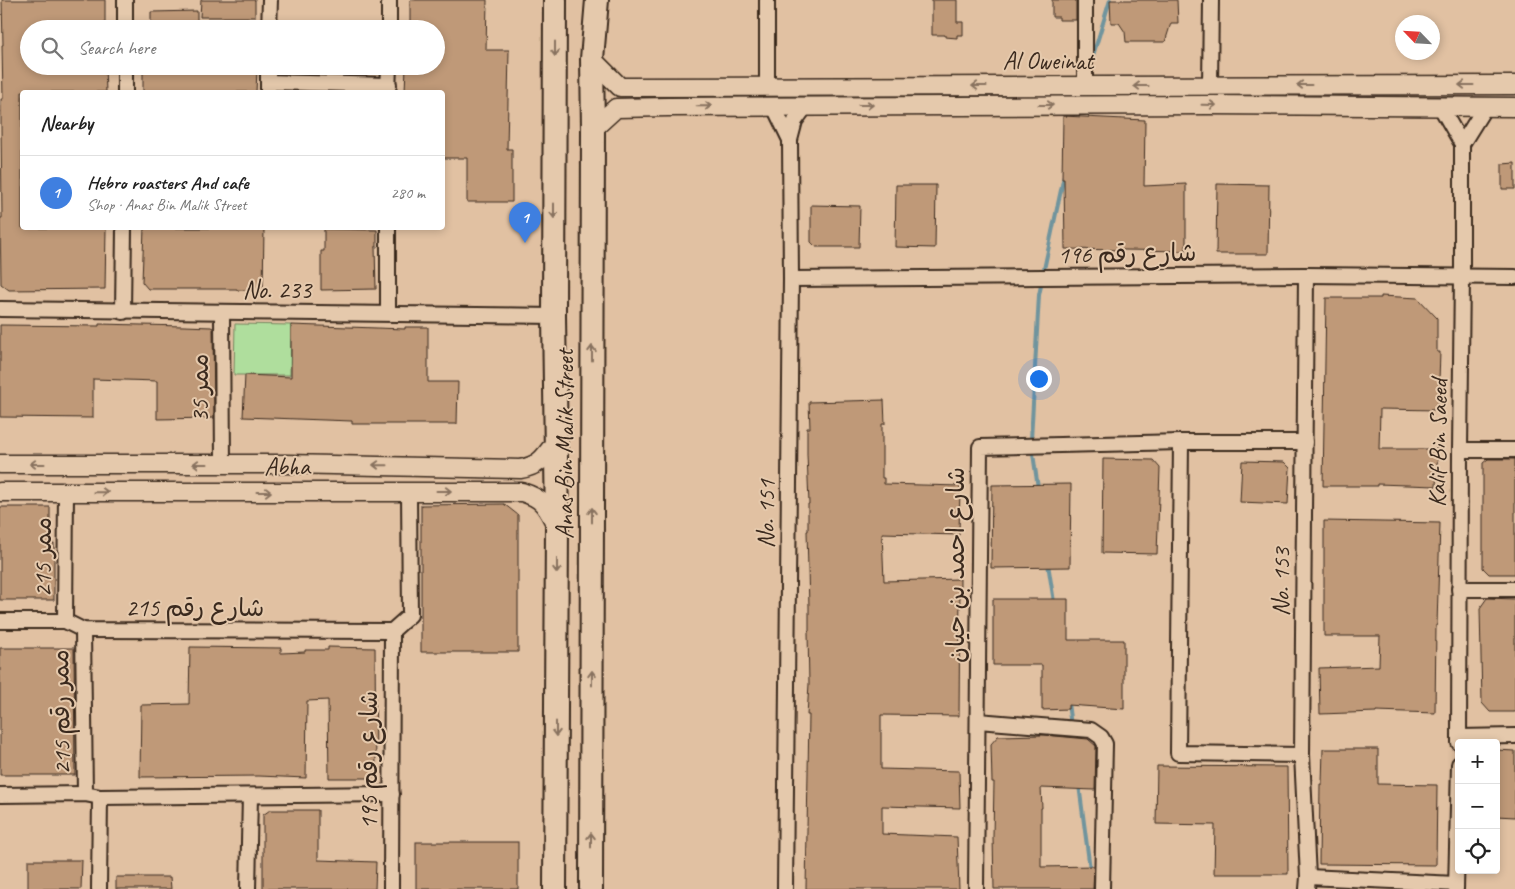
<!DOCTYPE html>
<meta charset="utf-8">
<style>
:root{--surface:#fff;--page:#f2f2f2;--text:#222;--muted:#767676;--line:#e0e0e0;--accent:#db2777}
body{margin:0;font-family:Caveat,"Playpen Sans Arabic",sans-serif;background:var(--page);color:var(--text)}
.controls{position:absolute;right:15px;bottom:15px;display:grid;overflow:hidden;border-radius:5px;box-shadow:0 2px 8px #0003}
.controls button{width:45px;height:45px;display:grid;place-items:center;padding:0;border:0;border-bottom:1px solid var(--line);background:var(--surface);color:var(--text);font:25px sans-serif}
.compass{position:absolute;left:1395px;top:15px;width:45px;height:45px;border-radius:50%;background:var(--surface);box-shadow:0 2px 8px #0003;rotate:295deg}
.you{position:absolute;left:1038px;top:378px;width:18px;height:18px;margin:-12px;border:4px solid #fff;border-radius:50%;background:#1a73e8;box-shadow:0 0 0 8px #1a73e833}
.badge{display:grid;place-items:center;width:32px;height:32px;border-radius:50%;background:var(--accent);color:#fff;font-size:16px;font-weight:700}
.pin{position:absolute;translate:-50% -41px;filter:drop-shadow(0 1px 2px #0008)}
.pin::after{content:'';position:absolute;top:26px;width:18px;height:15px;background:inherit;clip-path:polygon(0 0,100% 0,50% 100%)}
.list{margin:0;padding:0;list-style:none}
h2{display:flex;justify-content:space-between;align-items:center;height:65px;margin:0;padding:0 20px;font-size:21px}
h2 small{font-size:16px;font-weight:400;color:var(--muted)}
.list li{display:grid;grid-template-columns:32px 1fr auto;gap:15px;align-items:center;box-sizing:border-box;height:75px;padding:0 20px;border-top:1px solid var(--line)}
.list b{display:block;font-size:19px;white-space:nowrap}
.list p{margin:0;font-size:16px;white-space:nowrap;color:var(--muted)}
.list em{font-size:16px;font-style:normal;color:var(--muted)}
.icon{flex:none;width:28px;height:28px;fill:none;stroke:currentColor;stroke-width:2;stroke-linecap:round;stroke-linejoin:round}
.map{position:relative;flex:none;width:1515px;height:889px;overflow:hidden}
.search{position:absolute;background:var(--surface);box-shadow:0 2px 8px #0003;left:20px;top:20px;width:425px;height:55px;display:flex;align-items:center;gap:12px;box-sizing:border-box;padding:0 18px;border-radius:28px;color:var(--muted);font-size:19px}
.panel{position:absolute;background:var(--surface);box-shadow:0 2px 8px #0003;left:20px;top:90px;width:425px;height:140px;border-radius:5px}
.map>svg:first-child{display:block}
</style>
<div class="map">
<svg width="1515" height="889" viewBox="0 0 1515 889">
<rect width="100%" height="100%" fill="#e1c1a2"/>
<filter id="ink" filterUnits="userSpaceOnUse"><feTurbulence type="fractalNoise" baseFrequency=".02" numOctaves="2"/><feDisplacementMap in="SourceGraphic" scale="10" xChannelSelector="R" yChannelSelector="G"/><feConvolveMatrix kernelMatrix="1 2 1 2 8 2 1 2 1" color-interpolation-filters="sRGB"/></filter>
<g filter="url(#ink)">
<polygon fill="#afde9d" stroke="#75845e" points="235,324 291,325 290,375 234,375"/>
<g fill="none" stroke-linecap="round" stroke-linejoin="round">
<g stroke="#6f949d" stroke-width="4">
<polyline points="1091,62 1110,0"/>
<polyline points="1043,274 1064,176"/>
<polyline points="1038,488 1031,440 1039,295 1042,281"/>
<polyline points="1048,564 1054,602"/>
<polyline points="1068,703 1073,741"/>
<polyline points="1079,785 1090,869"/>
</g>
</g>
<g fill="#bf9978" stroke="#3b2a1e">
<polygon points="2,0 105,0 105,29 29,29 29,66 105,66 106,92 22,92 22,228 106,228 105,289 9,290 1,284 0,218 2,218 1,126 1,99 3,99 2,45 3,45"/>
<polygon points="201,0 255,0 255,17 200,17"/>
<polygon points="410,0 487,0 486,50 509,50 507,149 512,149 512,202 467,202 467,158 442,158 442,92 405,92 406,66 436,66 436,29 410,29"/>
<polygon points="932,0 957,0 957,22 963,22 963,35 957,35 957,38 945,37 945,35 932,35"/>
<polygon points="1052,0 1076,0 1076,20 1059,20 1059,17 1052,17"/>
<polygon points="1110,0 1177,0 1178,23 1171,23 1165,42 1126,42 1125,32 1119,23 1111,23"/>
<polygon points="197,11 197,29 151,29 151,12"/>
<polygon points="143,66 196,66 257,69 256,92 143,92"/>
<polygon points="1063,116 1145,120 1144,186 1186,184 1186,251 1065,249 1064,179 1062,179"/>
<polygon points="1515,163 1515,189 1502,189 1502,164"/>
<polygon points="1217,184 1269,185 1268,254 1216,254"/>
<polygon points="896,185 936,185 935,248 895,247"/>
<polygon points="811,205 860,206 859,247 816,247 811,242"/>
<polygon points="144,228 264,228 263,291 237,290 237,289 148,289 142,282"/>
<polygon points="324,229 377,230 377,247 375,247 376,289 321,290 321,251 324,251"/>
<polygon points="1381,296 1418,298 1437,318 1437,352 1440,352 1438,410 1380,409 1379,449 1438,449 1436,486 1377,484 1377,486 1323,486 1326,298 1381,298"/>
<polygon points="99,324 184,326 211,327 213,328 214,418 157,419 157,381 93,379 93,418 0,417 0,325 99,326"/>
<polygon points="291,325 405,329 405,327 428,327 428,382 458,382 457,424 352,424 352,421 243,417 245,375 291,377"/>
<polygon points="884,400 885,424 882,424 882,478 884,478 884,484 960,486 959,535 882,533 884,581 960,579 959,716 881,715 881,769 959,771 960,808 882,806 882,834 957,837 959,889 806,889 809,715 807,715 809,684 808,632 809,631 809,607 807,531 808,531 808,504 809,504 807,454 807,428 810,428 809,402"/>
<polygon points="1103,459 1153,460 1160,468 1157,554 1102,553"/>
<polygon points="1488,459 1515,459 1515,574 1489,574 1483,568 1483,463"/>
<polygon points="1242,461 1284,462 1290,468 1288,504 1240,502"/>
<polygon points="1071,484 1070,567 991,568 992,485"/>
<polygon points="504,504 518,515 518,652 421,652 421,505"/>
<polygon points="0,507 50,507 50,543 54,543 54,600 0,600"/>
<polygon points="1324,521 1440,523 1437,625 1436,625 1435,713 1376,711 1376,712 1320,714 1319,668 1379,666 1380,636 1324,636"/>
<polygon points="1487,598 1515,599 1515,712 1490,712 1482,703 1480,608"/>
<polygon points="993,599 1068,599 1068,640 1124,640 1124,709 1068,705 1068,709 1042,710 1042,665 993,665"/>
<polygon points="190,647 281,648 281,653 305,652 305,650 328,650 328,647 375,648 376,774 371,778 329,778 328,700 307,701 306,778 259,776 140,777 141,705 189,704"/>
<polygon points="0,648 74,648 75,775 0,775"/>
<polygon points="1044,735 1088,739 1096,746 1095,790 1041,788 1042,808 1041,808 1041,867 1094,866 1093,889 994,889 993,837 994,782 992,782 991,744 998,736"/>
<polygon points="1323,749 1378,749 1378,784 1437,785 1436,865 1319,864 1320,784 1322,784"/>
<polygon points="1496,750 1515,751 1515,817 1496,816"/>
<polygon points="1157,766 1287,767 1288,874 1214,874 1215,825 1156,824"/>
<polygon points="270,810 318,810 318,860 376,862 375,889 263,889 263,815"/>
<rect x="416" y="842" width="102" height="47"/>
<polygon points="28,860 82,860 81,889 28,889"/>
<polygon points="116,877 170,877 171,889 116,889"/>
</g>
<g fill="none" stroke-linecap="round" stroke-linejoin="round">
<defs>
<g id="minor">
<polyline points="1085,0 1085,86"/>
<polyline points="125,29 125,0"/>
<polyline points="269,29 270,0"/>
<polyline points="389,29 389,0"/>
<polyline points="268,82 389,85"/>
<polyline points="1210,86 1211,0"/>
<polyline points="767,87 767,0"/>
<polyline points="125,92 125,66"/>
<polyline points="268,92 268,66"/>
<polyline points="388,92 389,66"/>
<polyline points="773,105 790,140"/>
<polyline points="1440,106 1462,144 1462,276 1460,450 1459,743"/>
<polyline points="1462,144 1485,107"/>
<polyline points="388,228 388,313"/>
<polyline points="1306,275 1302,755 1308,877 1307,889"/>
<polyline points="791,279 1306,275 1515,277"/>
<path d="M0,309c185,4 369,3 554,7"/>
<polyline points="123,312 124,228"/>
<polyline points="222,313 223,464"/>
<polyline points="1181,442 1178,753 1302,755"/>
<polyline points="1460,450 1515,450"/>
<polyline points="1459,589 1515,589"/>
<polyline points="0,621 65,621 83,630 392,631"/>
<polyline points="65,621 66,492"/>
<polyline points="83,630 85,794"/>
<polyline points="392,631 410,615 409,492"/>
<polyline points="978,721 1091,730 1101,737 1105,744 1102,889"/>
<polyline points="1459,737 1515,736"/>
<polyline points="0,795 85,794 100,797 392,794"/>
<polyline points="1308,877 1456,884"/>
<polyline points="99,889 100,797"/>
<polyline points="248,889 250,796"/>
<polyline points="391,889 392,631"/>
<polyline points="785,889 791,279 790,140 795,121 806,106"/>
<polyline points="976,889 980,447 1181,442 1305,442"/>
<polyline points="1456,889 1459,764"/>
</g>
<g id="tertiary">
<polyline points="592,59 620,87 1515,85"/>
<polyline points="593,129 616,108 668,107 1210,105 1515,107"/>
<path d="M0,464h287l233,5c20,-3 25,-13 36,-28"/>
<path d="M0,492h522c22,7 24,14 34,33"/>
</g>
<g id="primary">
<polyline points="555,889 557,526 554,316 555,0"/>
<polyline points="591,889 593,129 592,59 597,0"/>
</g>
</defs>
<use href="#minor" stroke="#3b2a1e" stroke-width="18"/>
<use href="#tertiary" stroke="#3b2a1e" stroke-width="21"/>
<use href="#primary" stroke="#3b2a1e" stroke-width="26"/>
<use href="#minor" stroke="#e5c9ac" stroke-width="14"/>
<use href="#tertiary" stroke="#e5c9ac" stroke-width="18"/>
<use href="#primary" stroke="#e5c9ac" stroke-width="22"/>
</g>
<defs><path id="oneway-shaft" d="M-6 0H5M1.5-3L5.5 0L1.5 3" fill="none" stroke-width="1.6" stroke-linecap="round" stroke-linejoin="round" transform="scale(1.25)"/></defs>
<g stroke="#88725e">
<use href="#oneway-shaft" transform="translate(555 49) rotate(90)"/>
<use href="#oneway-shaft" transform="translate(1304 85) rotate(180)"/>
<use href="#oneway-shaft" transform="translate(1466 85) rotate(-180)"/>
<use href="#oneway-shaft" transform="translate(979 86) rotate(180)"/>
<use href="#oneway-shaft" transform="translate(1141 86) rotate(-180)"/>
<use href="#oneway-shaft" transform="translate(866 105)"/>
<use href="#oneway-shaft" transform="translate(1046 105)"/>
<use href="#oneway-shaft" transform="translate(1209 105) rotate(1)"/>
<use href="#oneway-shaft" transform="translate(704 106) rotate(-1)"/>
<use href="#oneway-shaft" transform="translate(554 211) rotate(90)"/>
<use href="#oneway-shaft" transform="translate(592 353) rotate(-90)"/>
<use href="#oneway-shaft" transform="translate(37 464) rotate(-180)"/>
<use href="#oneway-shaft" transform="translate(200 464) rotate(180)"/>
<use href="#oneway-shaft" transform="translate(380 465) rotate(-179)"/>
<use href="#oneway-shaft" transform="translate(444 491)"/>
<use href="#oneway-shaft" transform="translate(101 492) rotate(-1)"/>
<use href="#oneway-shaft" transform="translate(264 492)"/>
<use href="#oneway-shaft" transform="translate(592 515) rotate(-90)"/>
<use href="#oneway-shaft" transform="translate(557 566) rotate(90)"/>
<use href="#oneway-shaft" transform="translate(592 678) rotate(-90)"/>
<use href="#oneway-shaft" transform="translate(556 729) rotate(90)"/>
<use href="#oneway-shaft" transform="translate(591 840) rotate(-90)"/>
</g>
</g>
<g text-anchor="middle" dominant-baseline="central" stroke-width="4" stroke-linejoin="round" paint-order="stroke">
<g font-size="25" fill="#3b2a1e" stroke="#e5c9ac">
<text x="1048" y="61">Al Oweinat</text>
<text transform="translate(1127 254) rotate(-1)">شارع رقم 196</text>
<text x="277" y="290">No. 233</text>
<text transform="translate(200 388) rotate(-90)">ممر 35</text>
<text transform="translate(1438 443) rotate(-89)">Kalif Bin Saeed</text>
<text transform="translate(565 444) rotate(-90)">Anas Bin Malik Street</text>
<text x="287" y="467">Abha</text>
<text transform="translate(766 514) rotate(-89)">No. 151</text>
<text transform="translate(43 557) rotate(-90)">ممر 215</text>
<text transform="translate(956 565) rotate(-90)">شارع احمد بن حيان</text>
<text transform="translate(1281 582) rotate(-89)">No. 153</text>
<text x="195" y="608">شارع رقم 215</text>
<text transform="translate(61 712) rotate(-91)">ممر رقم 215</text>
<text transform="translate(369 760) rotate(-90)">شارع رقم 195</text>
</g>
</g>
</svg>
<div class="controls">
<button>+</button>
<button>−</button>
<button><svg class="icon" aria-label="locate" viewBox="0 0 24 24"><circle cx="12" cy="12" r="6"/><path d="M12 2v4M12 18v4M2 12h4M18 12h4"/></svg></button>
</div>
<svg class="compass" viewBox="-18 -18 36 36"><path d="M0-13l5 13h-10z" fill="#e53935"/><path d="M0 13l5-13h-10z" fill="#767676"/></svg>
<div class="you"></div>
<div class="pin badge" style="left:525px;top:243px;background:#3f7fe0">1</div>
<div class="search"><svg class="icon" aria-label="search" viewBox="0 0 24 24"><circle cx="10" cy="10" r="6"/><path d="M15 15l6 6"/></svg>Search here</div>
<section class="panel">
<h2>Nearby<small></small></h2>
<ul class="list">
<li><span class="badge" style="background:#3f7fe0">1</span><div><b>Hebro roasters And cafe</b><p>Shop · Anas Bin Malik Street</p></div><em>280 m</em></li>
</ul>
</section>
</div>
